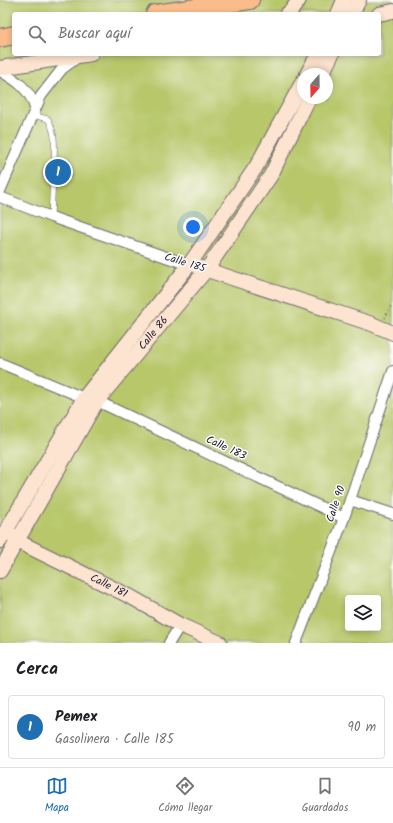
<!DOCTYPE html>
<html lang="es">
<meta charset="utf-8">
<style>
:root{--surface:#fff;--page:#f6f6f6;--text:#202124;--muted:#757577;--line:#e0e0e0;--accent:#1f6fb2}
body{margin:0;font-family:Kalam,sans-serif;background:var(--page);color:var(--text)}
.controls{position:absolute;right:12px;bottom:12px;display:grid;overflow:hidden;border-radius:4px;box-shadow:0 2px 6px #0003}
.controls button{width:36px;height:36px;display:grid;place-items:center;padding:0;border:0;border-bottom:1px solid var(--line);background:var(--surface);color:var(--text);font:20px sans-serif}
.compass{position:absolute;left:297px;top:68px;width:36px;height:36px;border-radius:50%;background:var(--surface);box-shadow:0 2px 6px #0003;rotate:200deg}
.you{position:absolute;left:193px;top:227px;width:14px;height:14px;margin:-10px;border:3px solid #fff;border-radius:50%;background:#1a73e8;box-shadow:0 0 0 6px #1a73e833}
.badge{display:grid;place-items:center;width:26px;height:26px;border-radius:50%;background:var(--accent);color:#fff;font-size:13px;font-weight:700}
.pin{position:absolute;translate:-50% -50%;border:2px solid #fff;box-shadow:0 1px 4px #0006}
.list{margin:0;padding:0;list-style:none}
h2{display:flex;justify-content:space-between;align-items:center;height:52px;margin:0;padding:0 16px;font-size:17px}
h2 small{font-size:13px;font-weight:400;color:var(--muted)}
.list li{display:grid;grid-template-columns:26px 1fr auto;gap:12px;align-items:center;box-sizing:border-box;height:64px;margin:0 8px 8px;padding:0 8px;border:1px solid var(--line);border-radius:4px}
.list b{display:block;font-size:15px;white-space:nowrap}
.list p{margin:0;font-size:13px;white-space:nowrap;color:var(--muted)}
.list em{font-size:13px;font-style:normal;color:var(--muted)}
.icon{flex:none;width:22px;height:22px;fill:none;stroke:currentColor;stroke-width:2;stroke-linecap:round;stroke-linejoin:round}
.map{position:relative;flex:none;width:393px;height:643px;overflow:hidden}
.search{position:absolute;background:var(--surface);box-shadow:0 2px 6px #0003;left:12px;right:12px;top:12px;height:44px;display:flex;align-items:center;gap:10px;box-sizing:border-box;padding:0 14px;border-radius:4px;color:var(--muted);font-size:15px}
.sheet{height:124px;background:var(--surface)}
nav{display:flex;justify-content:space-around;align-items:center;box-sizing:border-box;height:56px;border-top:1px solid var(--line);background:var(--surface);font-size:11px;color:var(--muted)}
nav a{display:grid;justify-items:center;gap:2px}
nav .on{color:var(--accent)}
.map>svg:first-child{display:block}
</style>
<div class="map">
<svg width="393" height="643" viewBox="0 0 393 643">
<rect width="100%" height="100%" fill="#fdfcf7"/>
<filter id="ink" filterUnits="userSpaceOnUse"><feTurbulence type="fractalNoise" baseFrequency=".025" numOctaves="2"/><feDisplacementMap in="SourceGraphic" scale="8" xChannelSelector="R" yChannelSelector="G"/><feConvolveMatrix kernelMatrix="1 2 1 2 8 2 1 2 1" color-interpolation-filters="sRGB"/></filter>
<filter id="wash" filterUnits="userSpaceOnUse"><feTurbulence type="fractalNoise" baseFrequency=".012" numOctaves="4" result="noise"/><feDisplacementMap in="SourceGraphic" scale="16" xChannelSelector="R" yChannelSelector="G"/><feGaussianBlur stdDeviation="0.9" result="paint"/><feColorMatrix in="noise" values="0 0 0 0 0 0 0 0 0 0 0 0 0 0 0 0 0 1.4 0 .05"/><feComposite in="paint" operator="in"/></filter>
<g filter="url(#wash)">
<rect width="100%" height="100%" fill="#f5e5cd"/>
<path fill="#b7c76a" stroke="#6c7452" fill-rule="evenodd" d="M0,0h393v643h-393zM14,14h365v40h-365zM303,74h24v24h-24zM348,598h30v30h-30z"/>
<g id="blocks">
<polygon fill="#d58fc2" points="70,166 71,177 46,178 45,167"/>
</g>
</g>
<g filter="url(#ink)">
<use href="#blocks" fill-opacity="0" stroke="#6c666e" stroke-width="1"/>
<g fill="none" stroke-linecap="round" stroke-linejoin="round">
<defs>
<g id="lane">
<path d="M32,115l16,4c9,16 6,30 6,48"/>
<polyline points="51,217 53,178"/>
</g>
<g id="street">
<path d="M0,71c16,9 30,18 35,37"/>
<polyline points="0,191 41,96 62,69 78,57"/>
<polyline points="0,197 51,217 189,265"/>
<polyline points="0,363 84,398"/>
<polyline points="97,401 344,518"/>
<polyline points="350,500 393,514"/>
<polyline points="169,643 180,625"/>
<polyline points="296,643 344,518 393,371"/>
</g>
<g id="secondary">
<polyline points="287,14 291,11 299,0"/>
<polyline points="338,14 344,0"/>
<polyline points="352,14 359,0"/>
<polyline points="379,14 393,11"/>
<polyline points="0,68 91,54"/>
<polyline points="307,74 318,54"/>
<polyline points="322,74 332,54"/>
<polyline points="198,267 372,324 393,333"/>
<path id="s1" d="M12,535l5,6 114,56 49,28 40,18"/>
<polyline points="0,541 84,398 189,265 256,167 303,81"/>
<path id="s2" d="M0,571l97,-170 110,-132 64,-94 38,-77"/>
</g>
<g id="highway">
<polyline points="155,14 250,0"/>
<polyline points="0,38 14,35"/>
</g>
</defs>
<use href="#lane" stroke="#6c666e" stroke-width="6"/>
<use href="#street" stroke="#6c666e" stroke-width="12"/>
<use href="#secondary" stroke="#6c666e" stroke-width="16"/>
<use href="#highway" stroke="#6c666e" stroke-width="20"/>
<polyline stroke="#6c666e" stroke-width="2" stroke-dasharray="1 3" stroke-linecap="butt" points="385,318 391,306 393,307"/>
<use href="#lane" stroke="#fff" stroke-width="5"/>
<use href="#street" stroke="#fff" stroke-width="10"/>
<use href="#secondary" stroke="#fde4d0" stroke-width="14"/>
<use href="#highway" stroke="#f9bc8a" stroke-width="18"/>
</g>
</g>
<g text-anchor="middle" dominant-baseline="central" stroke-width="3" stroke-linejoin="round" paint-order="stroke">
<g font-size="11" fill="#22223b" stroke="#fdfcf7">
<text transform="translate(185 263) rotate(17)">Calle 185</text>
<text stroke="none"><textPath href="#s2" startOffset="284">Calle 86</textPath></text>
<text transform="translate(226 448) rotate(25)">Calle 183</text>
<text transform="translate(336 504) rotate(-71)">Calle 90</text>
<text stroke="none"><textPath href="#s1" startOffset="110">Calle 181</textPath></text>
</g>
</g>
</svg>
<div class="controls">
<button><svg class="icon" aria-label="layers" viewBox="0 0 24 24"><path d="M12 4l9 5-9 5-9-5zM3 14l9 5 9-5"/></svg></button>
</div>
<svg class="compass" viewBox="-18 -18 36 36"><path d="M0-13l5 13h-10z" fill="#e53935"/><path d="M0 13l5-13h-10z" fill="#757577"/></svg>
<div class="you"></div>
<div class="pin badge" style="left:58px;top:172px">1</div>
<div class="search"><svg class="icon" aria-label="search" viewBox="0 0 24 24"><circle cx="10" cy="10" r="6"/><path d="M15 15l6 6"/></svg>Buscar aquí</div>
</div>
<section class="sheet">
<h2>Cerca<small></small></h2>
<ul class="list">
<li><span class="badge">1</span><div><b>Pemex</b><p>Gasolinera · Calle 185</p></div><em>90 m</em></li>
</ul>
</section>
<nav>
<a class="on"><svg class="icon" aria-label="map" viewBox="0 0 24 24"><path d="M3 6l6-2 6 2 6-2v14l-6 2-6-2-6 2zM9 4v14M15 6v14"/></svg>Mapa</a>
<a><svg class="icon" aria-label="directions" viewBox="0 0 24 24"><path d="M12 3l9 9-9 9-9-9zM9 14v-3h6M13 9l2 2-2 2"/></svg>Cómo llegar</a>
<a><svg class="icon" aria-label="saved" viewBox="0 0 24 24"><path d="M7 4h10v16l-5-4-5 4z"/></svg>Guardados</a>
</nav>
